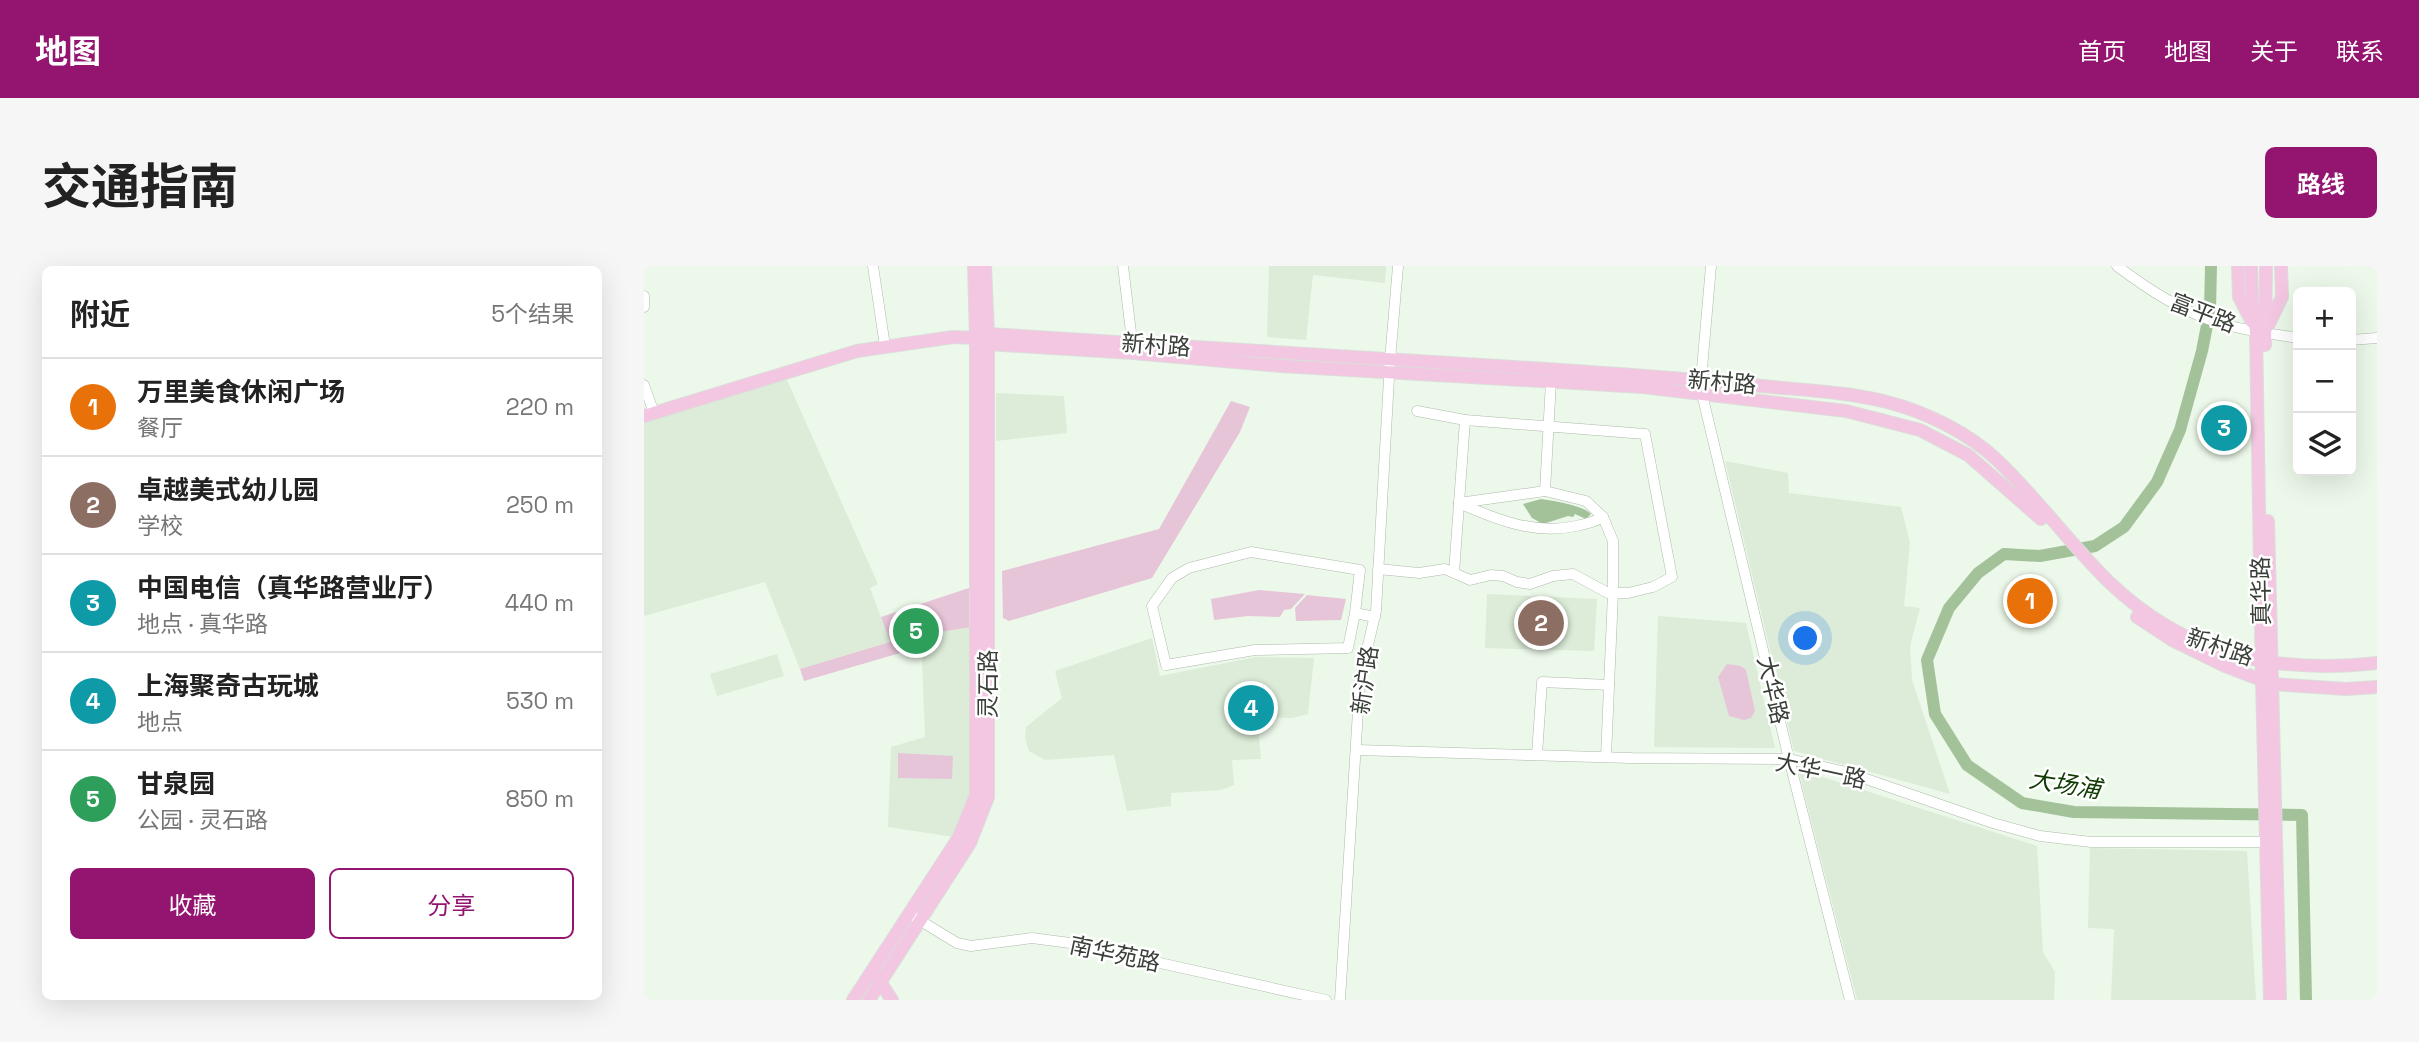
<!DOCTYPE html>
<html lang="zh">
<meta charset="utf-8">
<style>
:root{--surface:#fff;--page:#f6f6f6;--text:#222;--muted:#767676;--line:#e0e0e0;--accent:#931570}
body{margin:0;font-family:"Space Grotesk","Noto Sans SC",sans-serif;background:var(--page);color:var(--text)}
.controls{position:absolute;right:21px;top:21px;display:grid;overflow:hidden;border-radius:10px;box-shadow:0 7px 28px #0002}
.controls button{width:63px;height:63px;display:grid;place-items:center;padding:0;border:0;border-bottom:2px solid var(--line);background:var(--surface);color:var(--text);font:35px sans-serif}
.you{position:absolute;left:1162px;top:373px;width:24px;height:24px;margin:-18px;border:5px solid #fff;border-radius:50%;background:#1a73e8;box-shadow:0 0 0 10px #1a73e833}
.badge{display:grid;place-items:center;width:46px;height:46px;border-radius:50%;background:var(--accent);color:#fff;font-size:23px;font-weight:700}
.pin{position:absolute;translate:-50% -50%;border:4px solid #fff;box-shadow:0 2px 7px #0006}
.list{margin:0;padding:0;list-style:none}
h2{display:flex;justify-content:space-between;align-items:center;height:91px;margin:0;padding:0 28px;font-size:30px}
h2 small{font-size:23px;font-weight:400;color:var(--muted)}
.list li{display:grid;grid-template-columns:46px 1fr auto;gap:21px;align-items:center;box-sizing:border-box;height:98px;padding:0 28px;border-top:2px solid var(--line)}
.list b{display:block;font-size:26px;white-space:nowrap}
.list p{margin:0;font-size:23px;white-space:nowrap;color:var(--muted)}
.list em{font-size:23px;font-style:normal;color:var(--muted)}
.actions{display:flex;gap:14px;padding:21px 28px}
.actions a{flex:1;padding:16px 0;border:2px solid var(--accent);border-radius:10px;text-align:center;font-size:24px;color:var(--accent)}
.actions .main{background:var(--accent);color:#fff}
.icon{flex:none;width:38px;height:38px;fill:none;stroke:currentColor;stroke-width:2;stroke-linecap:round;stroke-linejoin:round}
.map{position:relative;flex:none;width:1733px;height:734px;overflow:hidden;border-radius:10px}
header{display:flex;align-items:center;gap:42px;box-sizing:border-box;height:98px;padding:0 35px;background:var(--accent);color:#fff}
header strong{font-size:33px}
nav{display:flex;gap:38px;margin-inline-start:auto;font-size:24px}
.intro{display:flex;align-items:center;justify-content:space-between;box-sizing:border-box;height:168px;padding:0 42px}
h1{margin:0;font-size:49px}
.button{padding:18px 32px;border-radius:10px;background:var(--accent);color:#fff;font-size:24px;font-weight:700}
main{display:flex;gap:42px;padding:0 42px}
aside{flex:1;background:var(--surface);border-radius:10px;box-shadow:0 7px 28px #0002}
.map>svg:first-child{display:block}
</style>
<header>
<strong>地图</strong>
<nav><a>首页</a><a>地图</a><a>关于</a><a>联系</a></nav>
</header>
<div class="intro"><h1>交通指南</h1><a class="button">路线</a></div>
<main>
<aside>
<h2>附近<small>5个结果</small></h2>
<ul class="list">
<li><span class="badge" style="background:#e8710a">1</span><div><b>万里美食休闲广场</b><p>餐厅</p></div><em>220 m</em></li>
<li><span class="badge" style="background:#8d6e63">2</span><div><b>卓越美式幼儿园</b><p>学校</p></div><em>250 m</em></li>
<li><span class="badge" style="background:#0f9aa8">3</span><div><b>中国电信（真华路营业厅）</b><p>地点 · 真华路</p></div><em>440 m</em></li>
<li><span class="badge" style="background:#0f9aa8">4</span><div><b>上海聚奇古玩城</b><p>地点</p></div><em>530 m</em></li>
<li><span class="badge" style="background:#2e9e5b">5</span><div><b>甘泉园</b><p>公园 · 灵石路</p></div><em>850 m</em></li>
</ul>
<div class="actions"><a class="main">收藏</a><a>分享</a></div>
</aside>
<div class="map">
<svg width="1733" height="734" viewBox="0 0 1733 734">
<rect width="100%" height="100%" fill="#ecf8e9"/>
<g fill="#dcecd8">
<polygon points="625,0 742,0 741,17 669,9 662,74 623,71"/>
<polygon points="142,112 234,318 226,322 246,376 156,403 121,316 0,350 0,157"/>
<polygon points="352,127 420,130 423,167 352,175"/>
<polygon points="1081,195 1144,207 1145,227 1257,241 1266,276 1260,340 1276,342 1266,380 1268,414 1306,528 1150,485"/>
<polygon points="843,328 953,333 950,385 841,382"/>
<polygon points="1014,350 1102,357 1131,482 1010,481"/>
<polygon points="328,361 327,527 310,571 244,561 247,481 281,471 277,369"/>
<polygon points="508,372 516,410 612,391 670,392 664,448 648,452 613,451 617,493 588,494 590,519 577,524 527,527 527,540 483,545 470,489 401,494 385,485 381,472 382,461 418,432 411,405"/>
<polygon points="133,388 140,410 73,430 66,408"/>
<polygon points="1154,503 1393,580 1399,686 1411,706 1410,734 1213,734"/>
<polygon points="1446,582 1603,585 1612,734 1467,734 1470,663 1444,662"/>
</g>
<g fill="#e7c5d8">
<polygon points="587,135 606,141 596,166 508,312 365,355 359,352 358,305 515,263"/>
<polygon points="328,321 328,361 277,369 277,381 160,415 156,403 246,376 237,351"/>
<polygon points="615,324 661,328 647,343 640,344 636,351 604,350 570,354 567,333"/>
<polygon points="663,329 702,333 697,354 652,355 651,342"/>
<polygon points="1083,398 1097,400 1102,404 1111,445 1107,452 1100,454 1085,450 1074,411"/>
<polygon points="254,487 309,490 308,513 254,512"/>
</g>
<path fill="#a3c29a" d="M897,233c13,2 41,6 50,15l-5,5 -11,-5 -2,3 -5,-1 -25,8 -11,-6 -9,-14z"/>
<g fill="none" stroke-linecap="round" stroke-linejoin="round">
<polyline stroke="#a3c29a" stroke-width="12" points="1567,0 1566,44 1558,85 1536,164 1513,216 1480,261 1451,280 1396,290 1360,288 1334,307 1305,342 1283,394 1291,448 1323,499 1378,537 1430,546 1658,549 1662,734"/>
<defs>
<g id="minor">
<polyline points="229,0 241,80"/>
<polyline points="479,0 489,83"/>
<polyline points="1067,0 1057,114 1058,128 1145,493 1206,734"/>
<path d="M1473,0c32,24 67,47 106,58 24,7 50,10 75,14"/>
<polyline points="0,30 0,41"/>
<polyline points="1707,74 1733,72"/>
<polyline points="0,119 10,147"/>
<polyline points="773,145 821,154"/>
<polyline points="901,225 907,115"/>
<polyline points="815,237 901,225 942,235 959,251 969,275 969,327 962,491"/>
<path d="M815,237c38,17 76,32 117,23 10,-2 19,-4 27,-9"/>
<polyline points="734,303 775,307 801,303 826,314 847,309 859,310 873,316 886,318 909,310 929,308 964,327 984,327 1009,321 1028,311 1001,168 821,154 810,307"/>
<polyline points="711,347 704,382 611,384 522,399 508,340 528,312 545,302 607,286 716,304 711,347 731,351"/>
<polyline points="713,484 987,492 1145,493 1202,506 1349,557 1396,570 1447,576 1628,576"/>
<polyline points="893,488 898,416 965,419"/>
<polyline points="272,652 313,677 327,680 388,672 426,677 682,734"/>
<polyline points="696,734 716,413 732,345 746,94 754,0"/>
</g>
<g id="major">
<polyline points="1594,0 1595,31 1608,56"/>
<polyline points="1607,0 1608,31 1612,66 1618,415 1626,734"/>
<polyline points="1624,60 1638,31 1637,0"/>
<polyline points="332,72 344,78 489,87 637,100 999,121 1202,145 1276,164 1324,189 1397,253"/>
<polyline points="1621,79 1622,0"/>
<path d="M0,150l213,-65 96,-14 23,1 12,-4c181,11 362,23 543,34 77,5 154,10 231,18 41,4 85,6 125,16 39,10 82,31 111,59 40,38 72,83 111,121 77,74 164,92 268,81"/>
<polyline points="1624,255 1636,734"/>
<polyline points="1493,351 1528,374 1581,400 1628,418 1702,423 1733,421"/>
<polyline points="233,711 248,734"/>
<polyline points="209,734 315,571 332,529 332,72 330,0"/>
<polyline points="225,734 326,577 344,531 344,68 341,0"/>
</g>
</defs>
<use href="#minor" stroke="#aebaab" stroke-width="11"/>
<use href="#major" stroke="#dcdcdb" stroke-width="14"/>
<use href="#minor" stroke="#fff" stroke-width="10"/>
<use href="#major" stroke="#f3c7e1" stroke-width="12"/>
</g>
<g text-anchor="middle" dominant-baseline="central" stroke-width="5" stroke-linejoin="round" paint-order="stroke">
<g font-size="23" fill="#3a3f39" stroke="#fff">
<text transform="translate(1559 47) rotate(21)">富平路</text>
<text transform="translate(512 79) rotate(4)">新村路</text>
<text transform="translate(1078 116) rotate(5)">新村路</text>
<text transform="translate(1617 325) rotate(-91)">真华路</text>
<text transform="translate(1576 381) rotate(19)">新村路</text>
<text transform="translate(721 414) rotate(-82)">新沪路</text>
<text transform="translate(344 418) rotate(-90)">灵石路</text>
<text transform="translate(1129 424) rotate(77)">大华路</text>
<text transform="translate(1177 505) rotate(12)">大华一路</text>
<text transform="translate(471 688) rotate(12)">南华苑路</text>
</g>
<g font-size="24" font-style="italic" fill="#0f3a02" stroke="#fff">
<text transform="translate(1421 518) rotate(9)">大场浦</text>
</g>
</g>
</svg>
<div class="controls">
<button>+</button>
<button>−</button>
<button><svg class="icon" aria-label="layers" viewBox="0 0 24 24"><path d="M12 4l9 5-9 5-9-5zM3 14l9 5 9-5"/></svg></button>
</div>
<div class="you"></div>
<div class="pin badge" style="left:1386px;top:335px;background:#e8710a">1</div>
<div class="pin badge" style="left:897px;top:357px;background:#8d6e63">2</div>
<div class="pin badge" style="left:1580px;top:162px;background:#0f9aa8">3</div>
<div class="pin badge" style="left:607px;top:442px;background:#0f9aa8">4</div>
<div class="pin badge" style="left:272px;top:365px;background:#2e9e5b">5</div>
</div>
</main>
